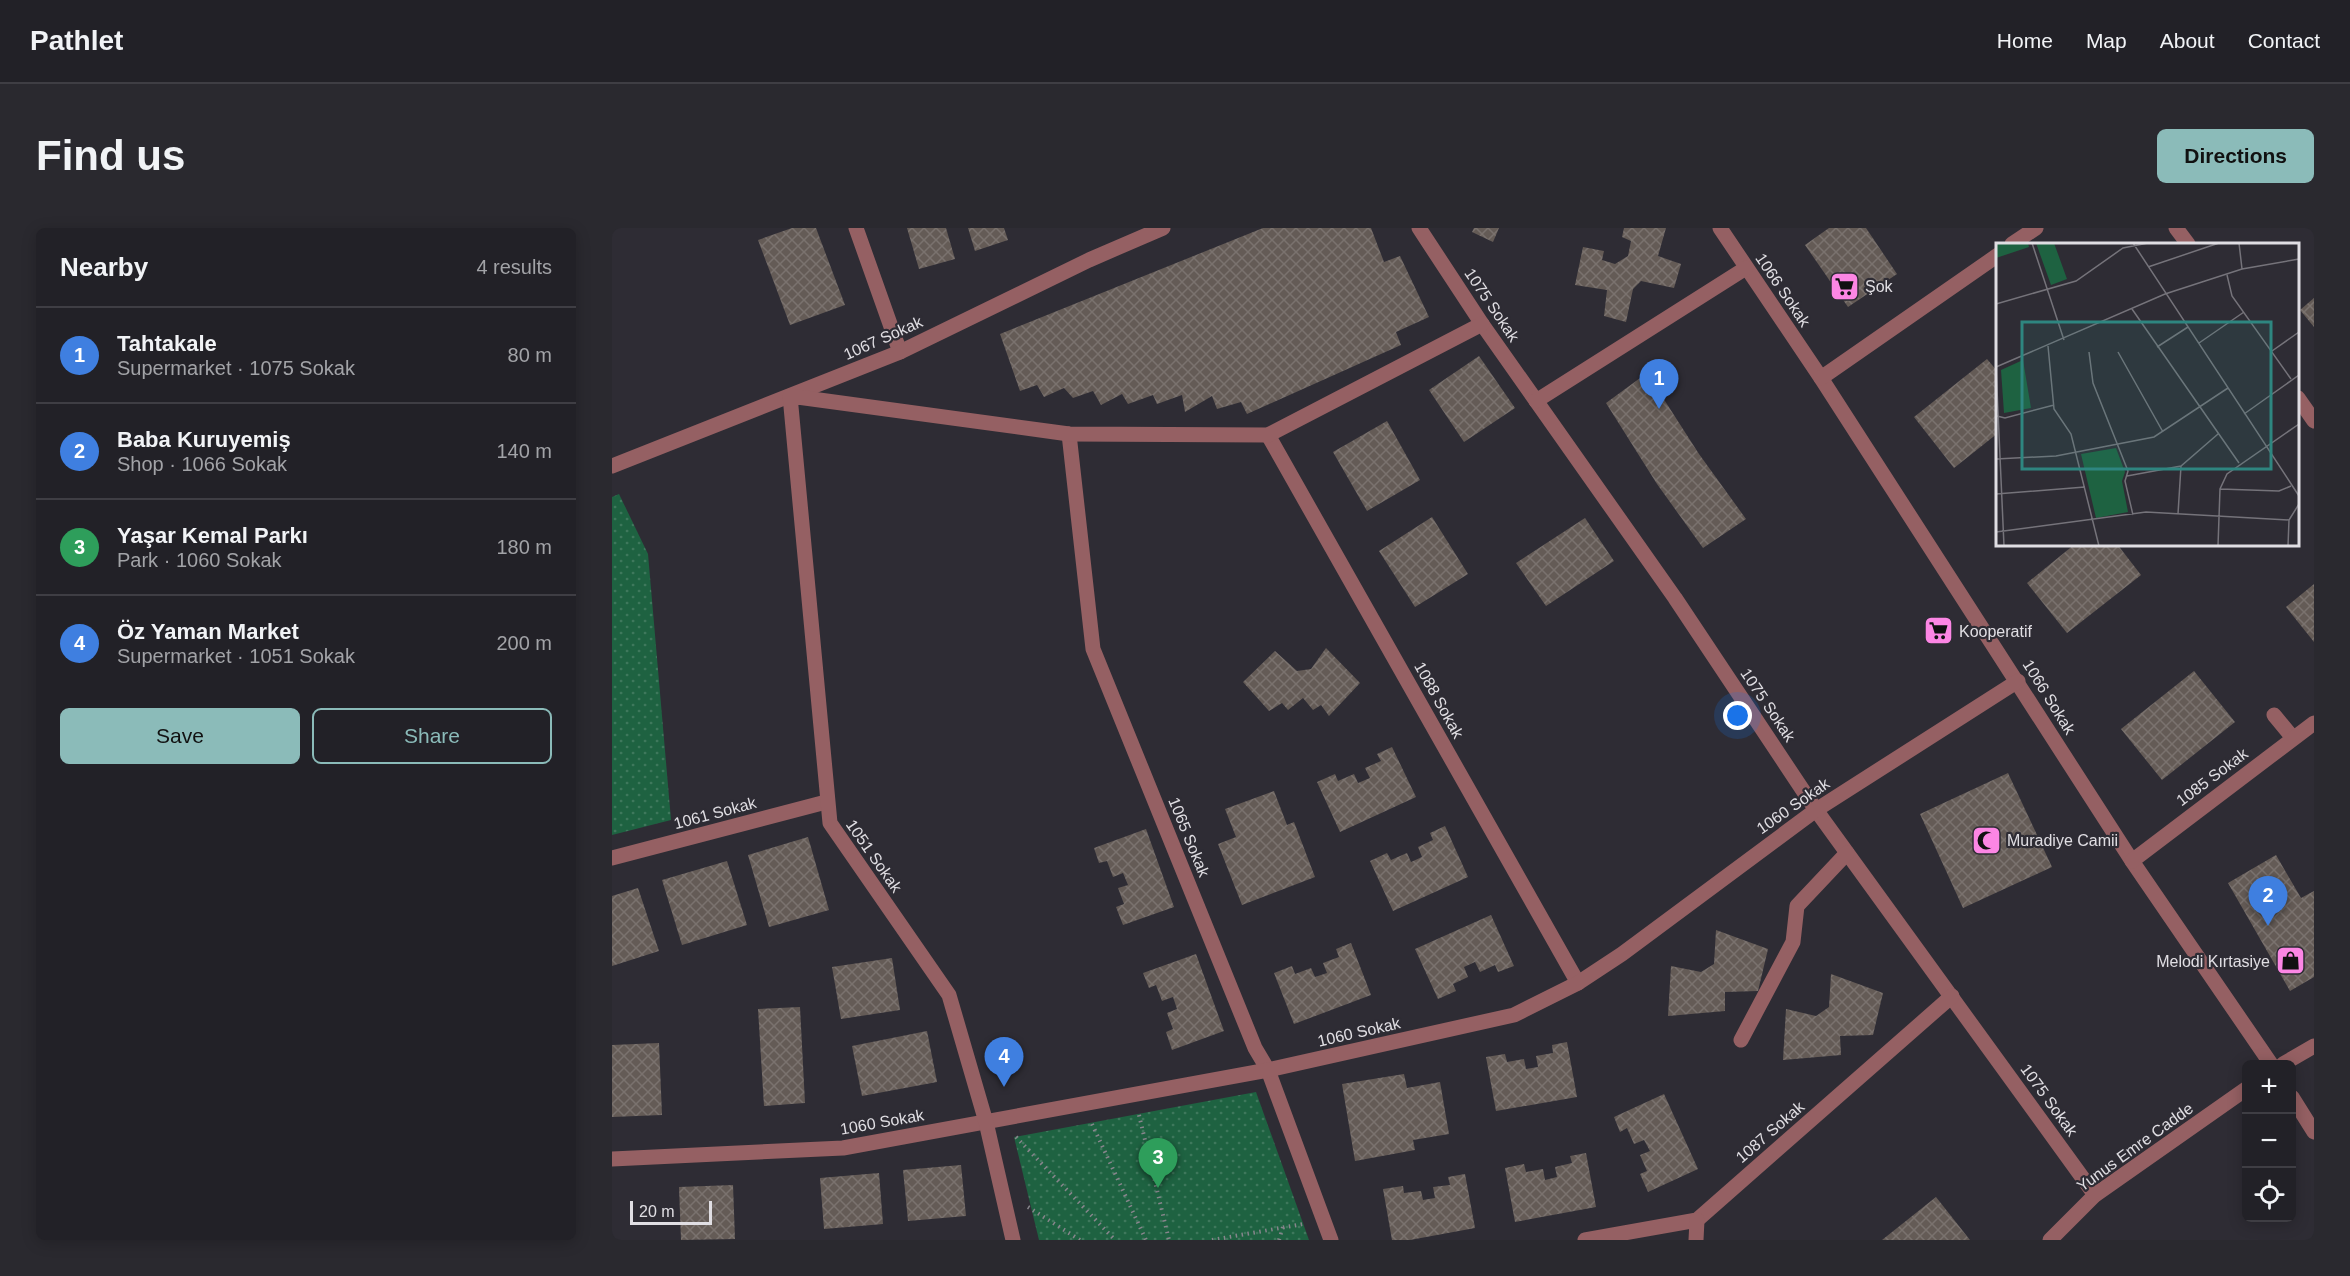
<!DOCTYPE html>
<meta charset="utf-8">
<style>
:root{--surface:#222127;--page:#2a292f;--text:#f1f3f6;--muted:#a2a3a7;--line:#3f3e44;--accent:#8bbbb9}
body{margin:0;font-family:Helvetica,sans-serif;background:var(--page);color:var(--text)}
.controls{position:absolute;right:18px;bottom:18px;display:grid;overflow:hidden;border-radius:9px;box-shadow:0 3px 15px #0003}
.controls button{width:54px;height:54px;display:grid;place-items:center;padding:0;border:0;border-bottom:2px solid var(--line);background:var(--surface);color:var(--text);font:30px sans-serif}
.scale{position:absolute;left:18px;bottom:15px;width:82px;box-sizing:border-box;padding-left:6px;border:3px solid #e0dee3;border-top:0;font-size:16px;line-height:21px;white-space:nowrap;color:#e0dee3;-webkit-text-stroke:4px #2e2c34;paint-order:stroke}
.you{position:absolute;left:1126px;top:488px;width:21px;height:21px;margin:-15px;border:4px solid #fff;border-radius:50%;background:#1a73e8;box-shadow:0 0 0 9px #1a73e833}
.badge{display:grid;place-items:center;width:39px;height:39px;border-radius:50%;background:var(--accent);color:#fff;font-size:20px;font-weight:700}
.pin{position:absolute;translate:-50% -50px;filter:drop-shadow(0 2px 3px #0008)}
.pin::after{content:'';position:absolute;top:32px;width:21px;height:18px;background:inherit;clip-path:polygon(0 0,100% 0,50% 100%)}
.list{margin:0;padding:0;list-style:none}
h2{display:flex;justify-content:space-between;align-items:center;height:78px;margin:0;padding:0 24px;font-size:26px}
h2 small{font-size:20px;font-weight:400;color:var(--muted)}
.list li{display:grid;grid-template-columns:39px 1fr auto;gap:18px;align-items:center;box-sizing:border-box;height:96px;padding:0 24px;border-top:2px solid var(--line)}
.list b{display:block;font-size:22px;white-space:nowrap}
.list p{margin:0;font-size:20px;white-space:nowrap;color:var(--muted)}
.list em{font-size:20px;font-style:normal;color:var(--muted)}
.actions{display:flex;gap:12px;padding:18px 24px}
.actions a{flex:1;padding:14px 0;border:2px solid var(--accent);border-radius:9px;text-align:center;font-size:21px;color:var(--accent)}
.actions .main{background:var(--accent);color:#111}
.icon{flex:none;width:33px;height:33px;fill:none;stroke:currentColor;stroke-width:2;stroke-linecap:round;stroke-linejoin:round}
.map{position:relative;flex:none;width:1702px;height:1012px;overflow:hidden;border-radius:9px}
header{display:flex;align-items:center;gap:36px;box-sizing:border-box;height:84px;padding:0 30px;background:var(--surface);border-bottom:2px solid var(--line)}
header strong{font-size:28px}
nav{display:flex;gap:33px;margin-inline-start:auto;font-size:21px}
.intro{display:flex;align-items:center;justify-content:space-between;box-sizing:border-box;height:144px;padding:0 36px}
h1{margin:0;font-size:42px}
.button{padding:15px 27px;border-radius:9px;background:var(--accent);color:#111;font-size:21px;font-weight:700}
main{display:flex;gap:36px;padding:0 36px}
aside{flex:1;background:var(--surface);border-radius:9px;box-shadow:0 3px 15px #0003}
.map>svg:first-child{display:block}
</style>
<header>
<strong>Pathlet</strong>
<nav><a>Home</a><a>Map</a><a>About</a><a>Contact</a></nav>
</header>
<div class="intro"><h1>Find us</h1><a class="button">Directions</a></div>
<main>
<aside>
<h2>Nearby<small>4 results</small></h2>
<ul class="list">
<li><span class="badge" style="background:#3f7fe0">1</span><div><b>Tahtakale</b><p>Supermarket · 1075 Sokak</p></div><em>80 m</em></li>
<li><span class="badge" style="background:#3f7fe0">2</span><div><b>Baba Kuruyemiş</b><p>Shop · 1066 Sokak</p></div><em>140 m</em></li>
<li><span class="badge" style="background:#2e9e5b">3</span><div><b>Yaşar Kemal Parkı</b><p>Park · 1060 Sokak</p></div><em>180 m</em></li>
<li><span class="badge" style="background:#3f7fe0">4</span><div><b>Öz Yaman Market</b><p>Supermarket · 1051 Sokak</p></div><em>200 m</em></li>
</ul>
<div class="actions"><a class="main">Save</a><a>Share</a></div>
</aside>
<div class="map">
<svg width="1702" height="1012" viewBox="0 0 1702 1012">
<defs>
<pattern id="park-dots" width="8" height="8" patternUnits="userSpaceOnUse" patternTransform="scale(1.5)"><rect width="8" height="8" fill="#1e6241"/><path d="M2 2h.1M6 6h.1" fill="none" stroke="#3e785c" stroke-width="1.8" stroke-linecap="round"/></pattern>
<pattern id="building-cross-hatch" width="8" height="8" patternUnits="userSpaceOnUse" patternTransform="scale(1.5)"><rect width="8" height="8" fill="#645b56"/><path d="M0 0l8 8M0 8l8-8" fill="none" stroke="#7a726e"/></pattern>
</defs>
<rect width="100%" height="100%" fill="#2e2c34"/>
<g fill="url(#park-dots)">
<polygon points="7,266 36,326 59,592 0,607 0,269"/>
<polygon points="644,864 697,1012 427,1012 402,909"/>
</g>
<g fill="url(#building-cross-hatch)">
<polygon points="180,0 204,0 233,77 178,97 146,12"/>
<polygon points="295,0 334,0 343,31 307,41"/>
<polygon points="356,0 392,0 396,12 363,23"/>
<polygon points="651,0 759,0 772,34 788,28 817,89 784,104 789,117 635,186 629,174 605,181 600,168 573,184 570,167 545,176 541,167 516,176 510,166 489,177 481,163 461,170 452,160 432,169 425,157 408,163 388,106"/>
<polygon points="862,0 887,0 881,14 860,4"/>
<polygon points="1012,0 1054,0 1046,28 1069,36 1062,60 1029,53 1021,61 1014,94 992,88 995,62 963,57 971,19 992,23 990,32 1003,36 1016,28 1019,13 1010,9"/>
<polygon points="1217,0 1254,0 1285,46 1236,79 1193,17"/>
<polygon points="1702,70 1702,99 1688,82"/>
<polygon points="867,128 903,180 852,214 817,162"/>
<polygon points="1375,131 1386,144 1386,205 1342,240 1302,189"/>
<polygon points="1035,145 1087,226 1134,291 1091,320 1045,256 994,175"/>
<polygon points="775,193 808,252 755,283 721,224"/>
<polygon points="820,289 856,346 803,379 767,323"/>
<polygon points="973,290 1002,333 934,378 904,335"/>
<polygon points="1463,316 1505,316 1529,347 1455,405 1415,355"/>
<polygon points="1702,356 1702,414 1674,379"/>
<polygon points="714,420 748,455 717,488 709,477 701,482 691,470 676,482 670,475 657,483 631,454 663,423 685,443 699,441"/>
<polygon points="1582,443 1623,494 1550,552 1509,501"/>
<polygon points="780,519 804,569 728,604 705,554 723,546 726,553 742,546 746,555 758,550 753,540 769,533 765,526"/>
<polygon points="1396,545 1440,639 1351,680 1308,586"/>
<polygon points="662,563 675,597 682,594 703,649 630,677 606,616 624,609 613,581"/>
<polygon points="833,598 856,649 781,683 758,633 775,625 779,632 795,625 799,634 810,629 806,619 821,612 818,605"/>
<polygon points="534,601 562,679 511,697 504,679 512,676 506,660 516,657 511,645 501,649 495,633 487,635 482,620"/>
<polygon points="196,609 217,682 157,699 136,627"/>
<polygon points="1664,627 1689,670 1702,663 1702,749 1678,763 1616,655"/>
<polygon points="115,633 135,697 70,717 50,652"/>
<polygon points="26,660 47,723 0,738 0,668"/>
<polygon points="879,687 902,738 886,744 883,737 868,744 863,734 852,739 856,749 841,756 844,763 826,771 803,721"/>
<polygon points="1104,702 1156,721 1146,763 1113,764 1113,783 1056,788 1059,738 1089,744 1102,736"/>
<polygon points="739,715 759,767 682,796 662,745 680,738 683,746 699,740 703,749 715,745 711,735 727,729 724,721"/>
<polygon points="584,726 612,803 560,822 554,804 561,801 555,785 565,781 561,769 550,773 544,757 537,760 531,745"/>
<polygon points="280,730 288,782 229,791 220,739"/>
<polygon points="1219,746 1271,765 1261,807 1228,808 1229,827 1171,832 1174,781 1204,788 1217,779"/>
<polygon points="188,779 193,875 152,878 146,781"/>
<polygon points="315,803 325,854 250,868 240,818"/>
<polygon points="955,814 965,869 884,883 874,829 893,826 895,834 912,831 914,841 926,839 924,828 941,825 940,817"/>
<polygon points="47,815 50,887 0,889 0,817"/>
<polygon points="792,846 795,860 828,854 837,906 801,912 803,922 743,933 730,856"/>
<polygon points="1052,866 1086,941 1036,964 1028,946 1035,943 1028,927 1038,923 1032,912 1022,916 1015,900 1008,904 1002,889"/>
<polygon points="974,925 984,979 903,994 893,940 912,936 914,944 931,941 933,952 945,949 943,939 960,935 958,928"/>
<polygon points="349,937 354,988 296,993 291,942"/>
<polygon points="267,945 271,996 212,1001 208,950"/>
<polygon points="853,946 863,1000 798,1012 780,1012 771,961 791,958 792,965 809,963 811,972 823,970 821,959 838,957 836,949"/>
<polygon points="121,957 123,1011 69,1012 67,959"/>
<polygon points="1324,969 1358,1012 1270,1012"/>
</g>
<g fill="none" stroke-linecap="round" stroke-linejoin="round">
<g stroke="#87858c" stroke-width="4" stroke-dasharray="1.5 4.5" stroke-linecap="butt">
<polyline points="527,887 557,1012"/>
<polyline points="480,896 534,1012"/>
<polyline points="404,909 503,1012"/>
<polyline points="416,979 468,1012"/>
<polyline points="600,1012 691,996"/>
<polyline points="667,1012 671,999"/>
</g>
<g stroke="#956063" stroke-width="15">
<polyline points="244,0 288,124"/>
<polyline points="807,0 870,96 1063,370 1204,582 1483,967"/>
<polyline points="1108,0 1209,150 1520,633 1659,836"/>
<polyline points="1564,0 1576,16"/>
<polyline points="1400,16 1424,0"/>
<polyline points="1209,150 1386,27"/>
<polyline points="1686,170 1702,193"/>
<polyline points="924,173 1134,40"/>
<polyline points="457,206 481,421 643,820 656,842 719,1012"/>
<polyline points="656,207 966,755"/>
<polyline points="0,238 288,124 477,32 551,0"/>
<polyline points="1662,487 1681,510"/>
<polyline points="0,630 214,574"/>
<polyline points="1520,633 1702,495"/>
<polyline points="1129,812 1181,714 1185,678 1235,625"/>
<polyline points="1671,836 1702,818"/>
<polyline points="1680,869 1702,904"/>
<polyline points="0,931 231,920 656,842 902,787 966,755 1010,726 1204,582 1406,453"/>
<polyline points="401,1012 374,894 337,767 218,595 178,168 457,206 656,207 870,96"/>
<polyline points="973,1012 1085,992 1340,768"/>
<polyline points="1084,1012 1085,992"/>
<polyline points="1438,1012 1483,967 1634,861"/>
</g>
</g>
<defs>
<symbol id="supermarket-square" viewBox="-11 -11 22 22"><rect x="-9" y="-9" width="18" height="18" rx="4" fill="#fc86e4" stroke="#2e2c34"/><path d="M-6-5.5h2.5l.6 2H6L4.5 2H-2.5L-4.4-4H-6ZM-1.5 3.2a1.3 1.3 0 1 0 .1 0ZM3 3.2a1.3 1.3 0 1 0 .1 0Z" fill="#111"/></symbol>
<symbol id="mosque-square" viewBox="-11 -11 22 22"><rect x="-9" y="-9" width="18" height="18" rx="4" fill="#fc86e4" stroke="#2e2c34"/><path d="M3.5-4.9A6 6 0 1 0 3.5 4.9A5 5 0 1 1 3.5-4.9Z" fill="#111"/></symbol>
<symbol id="shop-square" viewBox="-11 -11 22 22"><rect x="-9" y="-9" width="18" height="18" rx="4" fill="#fc86e4" stroke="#2e2c34"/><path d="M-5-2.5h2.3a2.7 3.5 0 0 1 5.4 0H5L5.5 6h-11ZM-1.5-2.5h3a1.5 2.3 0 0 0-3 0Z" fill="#111"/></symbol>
</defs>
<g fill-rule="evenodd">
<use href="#supermarket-square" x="1216" y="42" width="33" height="33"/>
<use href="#supermarket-square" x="1310" y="386" width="33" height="33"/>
<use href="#mosque-square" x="1358" y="596" width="33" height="33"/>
<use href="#shop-square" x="1662" y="716" width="33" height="33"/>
</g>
<g text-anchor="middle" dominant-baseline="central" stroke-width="4.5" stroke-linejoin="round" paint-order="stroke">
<g font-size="16" fill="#e0dee3" stroke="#2e2c34" text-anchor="start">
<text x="1253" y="58">Şok</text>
<text x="1347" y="403">Kooperatif</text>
<text x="1395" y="612">Muradiye Camii</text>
<text x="1658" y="733" text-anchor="end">Melodi Kırtasiye</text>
</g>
<g font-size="16" fill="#e0dee3" stroke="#2e2c34">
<text transform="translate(1171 62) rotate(56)">1066 Sokak</text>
<text transform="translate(880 77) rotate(56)">1075 Sokak</text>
<text transform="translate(271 110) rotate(-24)">1067 Sokak</text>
<text transform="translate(1437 469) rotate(58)">1066 Sokak</text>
<text transform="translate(827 472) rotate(61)">1088 Sokak</text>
<text transform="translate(1156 477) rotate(56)">1075 Sokak</text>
<text transform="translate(1600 549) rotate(-37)">1085 Sokak</text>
<text transform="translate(1181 578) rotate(-35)">1060 Sokak</text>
<text transform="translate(103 585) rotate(-15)">1061 Sokak</text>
<text transform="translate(577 609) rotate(68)">1065 Sokak</text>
<text transform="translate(262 628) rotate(55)">1051 Sokak</text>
<text transform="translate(747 804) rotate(-13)">1060 Sokak</text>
<text transform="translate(1437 872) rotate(54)">1075 Sokak</text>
<text transform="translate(270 894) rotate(-10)">1060 Sokak</text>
<text transform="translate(1158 904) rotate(-41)">1087 Sokak</text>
<text transform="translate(1523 919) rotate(-36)">Yunus Emre Cadde</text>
</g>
</g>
<g transform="translate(1384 15)">
<rect width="303" height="303" fill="#2e2c34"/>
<path d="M0,0h32l1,4 -33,11zM40,0h18l13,36 -16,6zM27,117l8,48 -27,5 -3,-43zM120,205l9,24 -3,9 6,31 -32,6 -15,-64z" fill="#1e6241"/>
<path fill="none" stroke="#75737a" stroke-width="1.5" d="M36,0l32,97M137,0l166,253M243,0l3,26M152,24l71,-24M231,32l5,21 59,83M0,61l80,-23 47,-33 25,-5M136,66l107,154M203,100l45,-31M52,103l6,63 17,25 28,112M161,104l31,-20M276,108l27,-19M93,109l4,31 35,88 -3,10 8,34M122,109l45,80M0,124l169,-73 77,-25 57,-10M0,124l8,179M248,171l55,-39M1,173l8,2 49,-13M0,216l60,-3 98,-19 74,-49M131,233l54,-10 37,-32M224,246l59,2 12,-5M0,251l89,-7M182,271l3,-48M0,289l150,-20 143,8M222,303l2,-57 7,-15 72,-50M292,303l1,-26 10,-16"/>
<path fill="#2e8680" fill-opacity="0.15" stroke="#2e8680" stroke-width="3" d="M26,79h249v147h-249z"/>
<rect width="303" height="303" fill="none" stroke="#e0dee3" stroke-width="3"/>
</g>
</svg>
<div class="controls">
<button>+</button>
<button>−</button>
<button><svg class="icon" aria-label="locate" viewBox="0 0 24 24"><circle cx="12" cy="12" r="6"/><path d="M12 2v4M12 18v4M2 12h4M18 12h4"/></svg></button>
</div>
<div class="scale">20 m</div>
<div class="you"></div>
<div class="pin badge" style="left:1047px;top:181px;background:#3f7fe0">1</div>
<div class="pin badge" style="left:1656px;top:698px;background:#3f7fe0">2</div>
<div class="pin badge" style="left:546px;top:960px;background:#2e9e5b">3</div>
<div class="pin badge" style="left:392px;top:859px;background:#3f7fe0">4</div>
</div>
</main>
